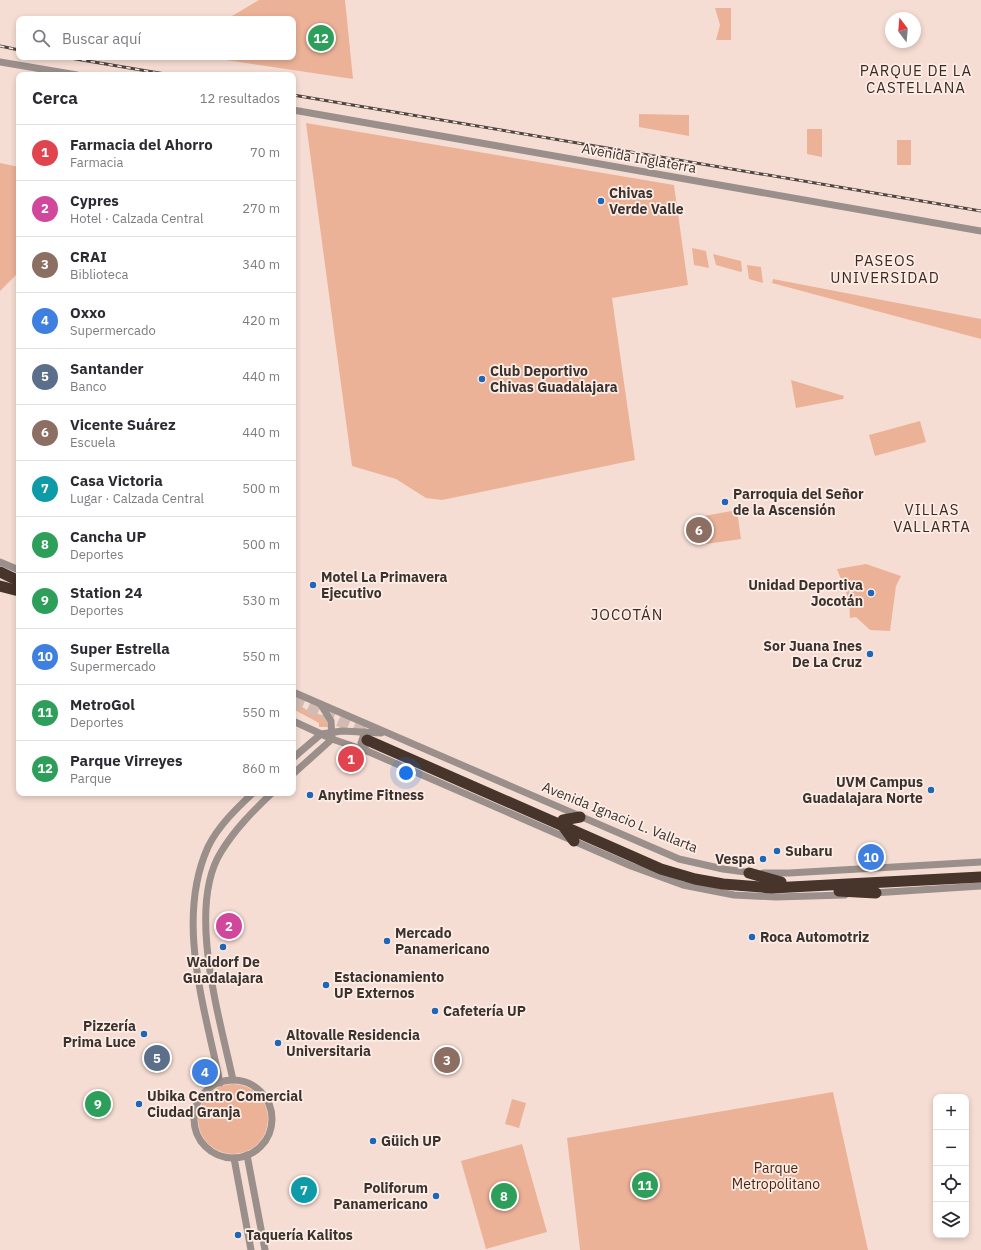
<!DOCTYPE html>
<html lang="es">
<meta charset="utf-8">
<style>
:root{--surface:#fff;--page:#f2f2f3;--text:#2b2b33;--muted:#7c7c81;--line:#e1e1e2;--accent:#d93025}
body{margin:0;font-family:"IBM Plex Sans",sans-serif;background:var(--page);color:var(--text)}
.controls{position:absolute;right:12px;bottom:12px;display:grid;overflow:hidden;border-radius:8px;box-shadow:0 2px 6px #0003}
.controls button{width:36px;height:36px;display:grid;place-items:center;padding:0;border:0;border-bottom:1px solid var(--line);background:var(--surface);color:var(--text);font:20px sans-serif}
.compass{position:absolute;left:885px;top:12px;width:36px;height:36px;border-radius:50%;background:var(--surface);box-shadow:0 2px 6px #0003;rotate:344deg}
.you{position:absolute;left:406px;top:773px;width:14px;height:14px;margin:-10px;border:3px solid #fff;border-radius:50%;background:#1a73e8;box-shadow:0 0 0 6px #1a73e833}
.badge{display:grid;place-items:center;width:26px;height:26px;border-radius:50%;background:var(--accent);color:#fff;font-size:13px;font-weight:700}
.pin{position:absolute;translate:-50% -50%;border:2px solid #fff;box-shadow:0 1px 4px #0006}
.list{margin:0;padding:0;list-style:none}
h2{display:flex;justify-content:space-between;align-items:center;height:52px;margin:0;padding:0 16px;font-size:17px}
h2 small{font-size:13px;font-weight:400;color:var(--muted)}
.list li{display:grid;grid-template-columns:26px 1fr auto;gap:12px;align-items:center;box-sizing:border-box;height:56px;padding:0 16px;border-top:1px solid var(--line)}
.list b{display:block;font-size:15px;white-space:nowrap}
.list p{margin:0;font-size:13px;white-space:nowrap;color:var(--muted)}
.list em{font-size:13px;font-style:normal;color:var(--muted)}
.icon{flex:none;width:22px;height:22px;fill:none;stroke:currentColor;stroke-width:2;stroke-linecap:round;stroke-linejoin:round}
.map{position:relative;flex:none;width:981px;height:1250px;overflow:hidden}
.search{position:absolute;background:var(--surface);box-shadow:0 2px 6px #0003;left:16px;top:16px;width:280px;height:44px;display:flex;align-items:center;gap:10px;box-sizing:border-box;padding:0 14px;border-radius:8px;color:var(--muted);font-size:15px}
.panel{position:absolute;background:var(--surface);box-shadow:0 2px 6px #0003;left:16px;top:72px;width:280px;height:724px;border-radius:8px}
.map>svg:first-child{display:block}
</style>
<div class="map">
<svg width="981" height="1250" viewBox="0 0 981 1250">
<rect width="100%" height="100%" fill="#f6ddd3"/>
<g fill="#ecb298">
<polygon points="259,0 345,0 353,79 206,57 293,57 293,19 227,19"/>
<polygon points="715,8 731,8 731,40 716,40 720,25"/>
<polygon points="639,114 689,115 689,136 639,127"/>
<polygon points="306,123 674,185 688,285 612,298 635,460 442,500 426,498 396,479 352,466"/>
<polygon points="807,129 822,129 822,157 807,154"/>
<rect x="897" y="140" width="14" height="25"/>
<polygon points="0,163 19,167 19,272 0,291"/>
<polygon points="692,248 706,251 709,268 694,265"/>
<polygon points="713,254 741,261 742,271 741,272 716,265"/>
<polygon points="747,265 761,267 763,283 749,279"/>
<polygon points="773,279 981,319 981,339 772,283"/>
<polygon points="791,380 844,396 843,399 796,408"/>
<polygon points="920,421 926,442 875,456 869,435"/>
<polygon points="737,510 741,539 706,544 704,516"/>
<polygon points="866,564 901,576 896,586 890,631 870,630 856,617 850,618 849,600 837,569"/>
<polygon points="293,701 310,712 326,716 328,727 319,727 319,723 293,709"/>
<circle cx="233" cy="1119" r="35"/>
<polygon points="833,1092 868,1250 580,1250 567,1138"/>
<polygon points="512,1099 526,1103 519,1128 505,1124"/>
<polygon points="522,1144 547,1232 486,1249 461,1161"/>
</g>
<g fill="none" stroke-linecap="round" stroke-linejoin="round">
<polyline stroke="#d1bbb2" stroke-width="11" stroke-dasharray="11 5.5" stroke-linecap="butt" points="293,701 369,734"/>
<g stroke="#9a8f8b" stroke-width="7">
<polyline points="0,62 77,75"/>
<polyline points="293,110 981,231"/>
<polyline points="0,562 19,570"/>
<polyline points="293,692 679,859 723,869 753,873"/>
<polyline points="293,721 332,739 367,751 631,866 683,885 734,895 776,897 845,895"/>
<polyline points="365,732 361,743 367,751"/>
<polyline points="293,758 321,734 342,731 381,733"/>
<polyline points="293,774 332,739 331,721 321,705"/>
<polyline points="763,873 789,873 981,862"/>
<polyline points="873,893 981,886"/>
<path d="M233,1080c-13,-61 -47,-172 -12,-228 14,-23 32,-41 51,-59"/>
<circle cx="233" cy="1119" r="39"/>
<path d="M220,1083c-15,-75 -45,-163 -12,-236 10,-21 29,-39 45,-54"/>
<polyline points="247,1155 265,1250"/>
<polyline points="234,1158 251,1250"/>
</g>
<g stroke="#47342b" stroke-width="11">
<polyline points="0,572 19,581"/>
<polyline points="0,586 19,591"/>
<polyline points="367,740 661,869 695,879 723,884 772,888 981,877"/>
<polyline points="563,820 580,817"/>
<polyline points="563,826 574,841"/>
<polyline points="749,873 781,882"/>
<polyline points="839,891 876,893"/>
</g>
<defs>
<g id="rail">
<polyline points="0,46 19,50"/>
<polyline points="64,57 171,75"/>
<polyline points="293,95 981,211"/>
</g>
</defs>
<use href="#rail" stroke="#50443f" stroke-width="3"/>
<use href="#rail" stroke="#fcede6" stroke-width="1.5" stroke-dasharray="4.5" stroke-linecap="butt"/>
</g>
<g fill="#2066b6" stroke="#fcede6" stroke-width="1.5">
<circle cx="601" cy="201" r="4"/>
<circle cx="482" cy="379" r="4"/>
<circle cx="725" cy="502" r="4"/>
<circle cx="313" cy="585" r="4"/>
<circle cx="871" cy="593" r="4"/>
<circle cx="870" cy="654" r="4"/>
<circle cx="931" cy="790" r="4"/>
<circle cx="310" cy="795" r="4"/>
<circle cx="777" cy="851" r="4"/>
<circle cx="763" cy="859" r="4"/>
<circle cx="752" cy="937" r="4"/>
<circle cx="387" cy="941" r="4"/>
<circle cx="223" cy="947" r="4"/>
<circle cx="326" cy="985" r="4"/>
<circle cx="435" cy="1011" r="4"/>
<circle cx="144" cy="1034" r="4"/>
<circle cx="278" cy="1043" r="4"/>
<circle cx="139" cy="1104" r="4"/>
<circle cx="373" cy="1141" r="4"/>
<circle cx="436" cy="1196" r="4"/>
<circle cx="238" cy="1235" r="4"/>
</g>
<g text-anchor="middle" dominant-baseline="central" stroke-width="3.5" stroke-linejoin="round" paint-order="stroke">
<g font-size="14" fill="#3b312d" stroke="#fcede6">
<text transform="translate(639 158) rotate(10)">Avenida Inglaterra</text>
<text transform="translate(620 817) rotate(22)">Avenida Ignacio L. Vallarta</text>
</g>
<g font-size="14" font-weight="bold" fill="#3b312d" stroke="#fcede6" text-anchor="start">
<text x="609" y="193">Chivas<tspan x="609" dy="16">Verde Valle</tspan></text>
<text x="490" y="371">Club Deportivo<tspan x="490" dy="16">Chivas Guadalajara</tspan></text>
<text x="733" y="494">Parroquia del Señor<tspan x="733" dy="16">de la Ascensión</tspan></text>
<text x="321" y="577">Motel La Primavera<tspan x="321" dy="16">Ejecutivo</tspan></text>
<text x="863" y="585" text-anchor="end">Unidad Deportiva<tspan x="863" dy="16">Jocotán</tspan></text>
<text x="862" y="646" text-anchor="end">Sor Juana Ines<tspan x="862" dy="16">De La Cruz</tspan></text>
<text x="923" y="782" text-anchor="end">UVM Campus<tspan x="923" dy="16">Guadalajara Norte</tspan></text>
<text x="318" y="795">Anytime Fitness</text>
<text x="785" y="851">Subaru</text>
<text x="755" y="859" text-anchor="end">Vespa</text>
<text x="395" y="933">Mercado<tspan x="395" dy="16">Panamericano</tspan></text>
<text x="760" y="937">Roca Automotriz</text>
<text x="223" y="962" text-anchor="middle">Waldorf De<tspan x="223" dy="16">Guadalajara</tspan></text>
<text x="334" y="977">Estacionamiento<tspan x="334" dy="16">UP Externos</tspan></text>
<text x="443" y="1011">Cafetería UP</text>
<text x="136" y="1026" text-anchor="end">Pizzería<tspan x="136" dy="16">Prima Luce</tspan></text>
<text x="286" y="1035">Altovalle Residencia<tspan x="286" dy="16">Universitaria</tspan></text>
<text x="147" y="1096">Ubika Centro Comercial<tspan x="147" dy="16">Ciudad Granja</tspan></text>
<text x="381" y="1141">Güich UP</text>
<text x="428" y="1188" text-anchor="end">Poliforum<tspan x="428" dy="16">Panamericano</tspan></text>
<text x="246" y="1235">Taquería Kalitos</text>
</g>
<g font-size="14" fill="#51230d" stroke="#fcede6">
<text x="776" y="1168">Parque<tspan x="776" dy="16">Metropolitano</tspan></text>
</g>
<g font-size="15" letter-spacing="1" fill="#3d2a22" stroke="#fcede6">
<text x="916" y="70">PARQUE DE LA<tspan x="916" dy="17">CASTELLANA</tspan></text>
<text x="885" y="260">PASEOS<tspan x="885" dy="17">UNIVERSIDAD</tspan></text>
<text x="932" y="509">VILLAS<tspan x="932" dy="17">VALLARTA</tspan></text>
<text x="627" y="614">JOCOTÁN</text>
</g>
</g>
</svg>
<div class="controls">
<button>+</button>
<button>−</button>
<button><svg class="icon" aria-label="locate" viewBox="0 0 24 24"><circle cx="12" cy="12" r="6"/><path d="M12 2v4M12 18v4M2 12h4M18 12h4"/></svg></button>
<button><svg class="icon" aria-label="layers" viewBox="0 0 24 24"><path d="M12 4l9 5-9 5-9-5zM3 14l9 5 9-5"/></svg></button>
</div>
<svg class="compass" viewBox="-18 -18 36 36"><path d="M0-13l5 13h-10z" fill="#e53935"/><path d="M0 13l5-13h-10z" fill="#7c7c81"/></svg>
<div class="you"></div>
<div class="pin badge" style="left:351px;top:759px;background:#e0444e">1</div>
<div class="pin badge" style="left:229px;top:926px;background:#d1479c">2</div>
<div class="pin badge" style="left:447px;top:1060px;background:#8d6e63">3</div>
<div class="pin badge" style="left:205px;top:1072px;background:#3f7fe0">4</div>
<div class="pin badge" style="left:157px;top:1058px;background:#5c6f8a">5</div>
<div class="pin badge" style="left:699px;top:530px;background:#8d6e63">6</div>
<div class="pin badge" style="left:304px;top:1190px;background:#0f9aa8">7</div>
<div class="pin badge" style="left:504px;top:1196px;background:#2e9e5b">8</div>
<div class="pin badge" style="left:98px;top:1104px;background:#2e9e5b">9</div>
<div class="pin badge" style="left:871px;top:857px;background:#3f7fe0">10</div>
<div class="pin badge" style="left:645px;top:1185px;background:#2e9e5b">11</div>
<div class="pin badge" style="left:321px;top:38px;background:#2e9e5b">12</div>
<div class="search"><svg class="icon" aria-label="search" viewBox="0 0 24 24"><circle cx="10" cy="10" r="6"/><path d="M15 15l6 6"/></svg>Buscar aquí</div>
<section class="panel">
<h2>Cerca<small>12 resultados</small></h2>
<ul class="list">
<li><span class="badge" style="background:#e0444e">1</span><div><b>Farmacia del Ahorro</b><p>Farmacia</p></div><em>70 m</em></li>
<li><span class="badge" style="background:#d1479c">2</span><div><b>Cypres</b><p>Hotel · Calzada Central</p></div><em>270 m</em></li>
<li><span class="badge" style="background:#8d6e63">3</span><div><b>CRAI</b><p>Biblioteca</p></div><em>340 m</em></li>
<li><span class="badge" style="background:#3f7fe0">4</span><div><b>Oxxo</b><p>Supermercado</p></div><em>420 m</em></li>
<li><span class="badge" style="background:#5c6f8a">5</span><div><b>Santander</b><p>Banco</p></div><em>440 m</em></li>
<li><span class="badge" style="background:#8d6e63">6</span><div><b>Vicente Suárez</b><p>Escuela</p></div><em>440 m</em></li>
<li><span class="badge" style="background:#0f9aa8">7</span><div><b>Casa Victoria</b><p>Lugar · Calzada Central</p></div><em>500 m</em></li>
<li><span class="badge" style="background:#2e9e5b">8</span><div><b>Cancha UP</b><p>Deportes</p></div><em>500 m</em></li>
<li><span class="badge" style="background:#2e9e5b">9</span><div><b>Station 24</b><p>Deportes</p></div><em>530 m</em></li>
<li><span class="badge" style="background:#3f7fe0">10</span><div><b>Super Estrella</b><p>Supermercado</p></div><em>550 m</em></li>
<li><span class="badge" style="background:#2e9e5b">11</span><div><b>MetroGol</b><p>Deportes</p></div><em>550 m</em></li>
<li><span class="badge" style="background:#2e9e5b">12</span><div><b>Parque Virreyes</b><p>Parque</p></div><em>860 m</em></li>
</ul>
</section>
</div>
